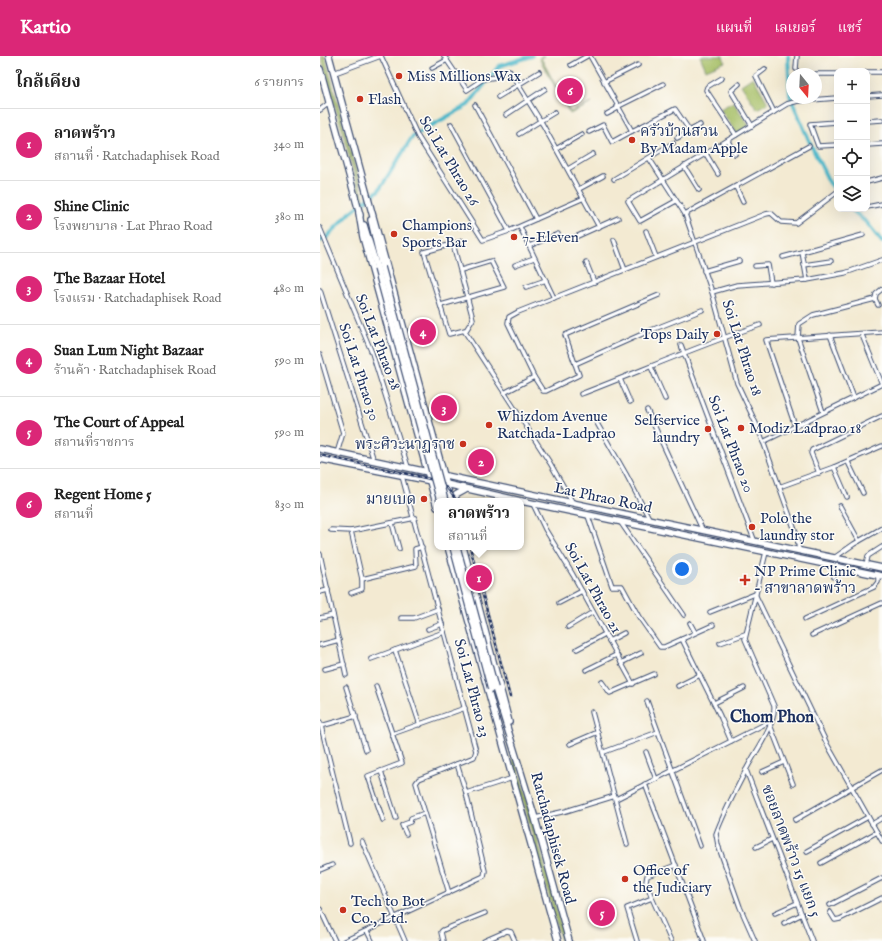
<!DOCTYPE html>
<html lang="th">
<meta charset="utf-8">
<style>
:root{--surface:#fff;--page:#f6f6f6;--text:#222;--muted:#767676;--line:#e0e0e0;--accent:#db2777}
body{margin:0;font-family:"IM FELL English","Noto Serif Thai",serif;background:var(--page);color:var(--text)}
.controls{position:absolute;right:12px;top:12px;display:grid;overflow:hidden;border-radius:8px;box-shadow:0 4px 16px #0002}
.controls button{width:36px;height:36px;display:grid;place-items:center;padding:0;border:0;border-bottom:1px solid var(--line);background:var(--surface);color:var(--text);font:20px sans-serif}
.compass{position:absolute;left:466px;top:12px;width:36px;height:36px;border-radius:50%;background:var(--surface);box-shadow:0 4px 16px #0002;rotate:162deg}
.you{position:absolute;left:362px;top:513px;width:14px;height:14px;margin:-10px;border:3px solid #fff;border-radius:50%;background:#1a73e8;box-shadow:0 0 0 6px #1a73e833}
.badge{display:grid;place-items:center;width:26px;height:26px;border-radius:50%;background:var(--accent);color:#fff;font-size:13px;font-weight:700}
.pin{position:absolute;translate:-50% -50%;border:2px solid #fff;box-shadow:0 1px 4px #0006}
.popup{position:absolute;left:114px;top:442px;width:90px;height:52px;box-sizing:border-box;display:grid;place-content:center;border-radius:8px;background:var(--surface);filter:drop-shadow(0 1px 3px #0005);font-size:13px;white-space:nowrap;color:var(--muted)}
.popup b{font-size:15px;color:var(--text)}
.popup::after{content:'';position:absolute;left:50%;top:100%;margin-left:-8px;border:8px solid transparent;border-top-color:var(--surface)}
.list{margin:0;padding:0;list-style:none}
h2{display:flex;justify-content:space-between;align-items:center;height:52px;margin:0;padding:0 16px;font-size:17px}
h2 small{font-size:13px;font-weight:400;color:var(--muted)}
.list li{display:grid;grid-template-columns:26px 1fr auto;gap:12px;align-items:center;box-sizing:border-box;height:72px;padding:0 16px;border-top:1px solid var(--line)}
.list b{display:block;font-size:15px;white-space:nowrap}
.list p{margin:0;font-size:13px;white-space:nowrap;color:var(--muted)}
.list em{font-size:13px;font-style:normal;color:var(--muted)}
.icon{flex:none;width:22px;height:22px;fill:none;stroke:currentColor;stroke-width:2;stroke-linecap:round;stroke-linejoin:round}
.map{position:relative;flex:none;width:562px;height:885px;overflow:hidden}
header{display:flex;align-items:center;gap:24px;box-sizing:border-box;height:56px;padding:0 20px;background:var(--accent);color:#fff}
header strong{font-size:19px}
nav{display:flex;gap:22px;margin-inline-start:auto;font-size:14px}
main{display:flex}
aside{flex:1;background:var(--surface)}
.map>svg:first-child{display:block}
</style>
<header>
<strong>Kartio</strong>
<nav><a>แผนที่</a><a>เลเยอร์</a><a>แชร์</a></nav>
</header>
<main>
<aside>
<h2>ใกล้เคียง<small>6 รายการ</small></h2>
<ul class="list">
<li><span class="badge">1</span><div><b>ลาดพร้าว</b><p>สถานที่ · Ratchadaphisek Road</p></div><em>340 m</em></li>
<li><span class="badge">2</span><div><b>Shine Clinic</b><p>โรงพยาบาล · Lat Phrao Road</p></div><em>380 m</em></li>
<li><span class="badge">3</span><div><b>The Bazaar Hotel</b><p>โรงแรม · Ratchadaphisek Road</p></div><em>480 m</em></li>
<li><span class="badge">4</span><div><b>Suan Lum Night Bazaar</b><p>ร้านค้า · Ratchadaphisek Road</p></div><em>590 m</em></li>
<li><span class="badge">5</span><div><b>The Court of Appeal</b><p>สถานที่ราชการ</p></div><em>590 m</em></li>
<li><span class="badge">6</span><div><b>Regent Home 5</b><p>สถานที่</p></div><em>830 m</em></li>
</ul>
</aside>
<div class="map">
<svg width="562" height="885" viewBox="0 0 562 885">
<rect width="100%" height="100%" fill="#fdfcf7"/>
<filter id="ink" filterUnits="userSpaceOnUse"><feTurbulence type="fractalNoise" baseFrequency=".025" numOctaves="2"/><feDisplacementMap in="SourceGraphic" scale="8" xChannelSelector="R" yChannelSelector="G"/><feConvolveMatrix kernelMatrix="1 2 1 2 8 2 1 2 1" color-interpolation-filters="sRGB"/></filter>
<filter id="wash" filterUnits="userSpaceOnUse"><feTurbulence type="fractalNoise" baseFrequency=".012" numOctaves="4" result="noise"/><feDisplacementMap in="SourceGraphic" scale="16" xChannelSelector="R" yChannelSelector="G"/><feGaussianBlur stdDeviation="0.9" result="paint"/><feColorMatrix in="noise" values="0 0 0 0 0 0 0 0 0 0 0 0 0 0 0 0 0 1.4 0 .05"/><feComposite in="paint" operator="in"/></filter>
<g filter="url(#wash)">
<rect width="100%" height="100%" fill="#f3ead2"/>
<g fill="#a4bd63" stroke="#607660">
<polygon points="1,0 5,0 43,140 44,145 42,146"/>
<polygon points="222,0 225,0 221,2 250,56 272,47 250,58 219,2"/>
<polygon points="380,0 403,0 405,6 386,14"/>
<polygon points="433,21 448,47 437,53 421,29"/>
<polygon points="413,46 429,69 417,78 400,53"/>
<polygon points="188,682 201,722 245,885 241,885 187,684"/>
</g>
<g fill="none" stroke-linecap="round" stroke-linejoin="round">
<g stroke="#4cb7c9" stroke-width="4">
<polyline points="468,0 470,40 491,89 509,126 517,136"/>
<polyline points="531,153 547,167 562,186"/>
<polyline points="0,185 7,181 30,157 59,134 93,80 148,49 179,10 212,0"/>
</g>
</g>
</g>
<g filter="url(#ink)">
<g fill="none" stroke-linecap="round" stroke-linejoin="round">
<defs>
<g id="minor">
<polyline points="61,0 98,81 163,184 189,175 264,142"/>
<polyline points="124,0 147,34 163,23 176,21 187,14 189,14 223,69 279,171"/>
<polyline points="270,0 312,75 355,53 370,75"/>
<polyline points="251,9 267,0"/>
<polyline points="112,12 127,4"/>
<polyline points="445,13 436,20 454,56"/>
<polyline points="476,13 477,0"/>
<polyline points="547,16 562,16"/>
<polyline points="496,18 517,18"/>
<polyline points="402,22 387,31 386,34 416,79"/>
<polyline points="284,26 318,9"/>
<polyline points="419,28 411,35 432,70"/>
<polyline points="547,40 562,39"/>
<polyline points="178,41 219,16"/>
<polyline points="155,49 216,163"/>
<polyline points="297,51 343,28"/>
<polyline points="0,54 9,47"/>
<polyline points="287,58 298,52"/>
<polyline points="186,59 225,33"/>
<polyline points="547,65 562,64"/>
<polyline points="517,66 490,68 498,90 517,89"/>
<polyline points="131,68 189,175"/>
<polyline points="269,76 283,69 292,86 312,75"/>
<polyline points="199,78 235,56"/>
<polyline points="357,82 380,69"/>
<polyline points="408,85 415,98"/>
<polyline points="547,89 562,88"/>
<polyline points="236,93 262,78"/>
<polyline points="386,98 398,118"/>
<polyline points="329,102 365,158 392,236 417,327 439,374 477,480 479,495"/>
<polyline points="364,110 379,134"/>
<polyline points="248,113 273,98"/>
<polyline points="294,123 353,87"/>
<polyline points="547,126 562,122"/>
<polyline points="416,131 423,146"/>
<polyline points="259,133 283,120"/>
<polyline points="356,145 320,165 308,145 467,48 478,45 517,42"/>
<polyline points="547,151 562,148"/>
<polyline points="365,158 489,90"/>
<polyline points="200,171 234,242"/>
<polyline points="0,172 52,297 88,411"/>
<polyline points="326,175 336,201"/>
<polyline points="251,183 298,162"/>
<polyline points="294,184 305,214"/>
<polyline points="143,185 104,196 129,278 145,274"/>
<polyline points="133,188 153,263 145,276 230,407 253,447"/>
<polyline points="209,190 238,178"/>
<polyline points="463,201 482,196"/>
<polyline points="266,206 274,226"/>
<polyline points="195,209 214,202"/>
<polyline points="484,209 511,205"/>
<polyline points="435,210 448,209 451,227"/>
<polyline points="384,215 419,205"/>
<polyline points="487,224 525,217 562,204"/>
<polyline points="206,231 226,224"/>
<polyline points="0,234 54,405"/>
<polyline points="392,236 417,229 487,224 482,196 543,179"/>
<polyline points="339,239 245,279 259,319 226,335 223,335 214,321 188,267 189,261 198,256 446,158 451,157 461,166 476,167 517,136"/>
<polyline points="555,243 556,238 562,233"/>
<polyline points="121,249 184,231 171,205 141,214"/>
<polyline points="510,279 534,342"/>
<polyline points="542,279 562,328"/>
<polyline points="361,289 435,486"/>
<polyline points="0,299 23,377 17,397"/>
<polyline points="255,308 329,275 382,254"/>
<polyline points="331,311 345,343"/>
<polyline points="300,323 310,346"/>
<polyline points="184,337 214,321"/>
<path d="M261,338c60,-23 119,-49 179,-69"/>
<polyline points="327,354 383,475"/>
<polyline points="503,356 478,282 479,268 493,259 555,243 558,249"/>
<polyline points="274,362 306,418 330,464"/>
<polyline points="475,370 446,284 562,276"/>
<polyline points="443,386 562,328"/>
<polyline points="528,406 543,437"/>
<polyline points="514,411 562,390"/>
<polyline points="499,417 491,397 492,394 562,360"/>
<polyline points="82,420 156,695 154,701 99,723 96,727 129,837"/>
<polyline points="459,431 514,411 527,441"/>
<polyline points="213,448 225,473 253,519 313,628"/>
<polyline points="520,450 539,485"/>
<polyline points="268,460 292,530 302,530 319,561 340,591 344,591 362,583 400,660"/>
<polyline points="72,467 79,493"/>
<polyline points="301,467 364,559"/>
<polyline points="11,474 31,475 95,462"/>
<polyline points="31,475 42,523 96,510 95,493 102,491"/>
<polyline points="0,498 26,619"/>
<polyline points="514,502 534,488 562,472"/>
<polyline points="546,509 548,500 562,491"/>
<polyline points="514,521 516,511"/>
<polyline points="0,536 8,534"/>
<polyline points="31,537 42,533 42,523"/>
<polyline points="239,547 262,535"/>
<polyline points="390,556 435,538 507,688 562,785"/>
<polyline points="0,562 13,559"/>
<polyline points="81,562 94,562 118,553"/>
<polyline points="485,563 554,531 558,526 558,519"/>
<polyline points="370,567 375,576"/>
<polyline points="248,571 273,556"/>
<polyline points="108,573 122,568"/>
<polyline points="492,579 562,547"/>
<polyline points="362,583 393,569"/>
<polyline points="289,585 304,577"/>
<polyline points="400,587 425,578"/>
<polyline points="0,589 19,584"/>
<polyline points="257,593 285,578"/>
<polyline points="75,594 100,669"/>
<polyline points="51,603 124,576"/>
<polyline points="301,607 321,597"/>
<polyline points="5,613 24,608"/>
<polyline points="266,614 296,599"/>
<polyline points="282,626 290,637 334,618"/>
<polyline points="56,630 82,707 48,720 63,764"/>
<polyline points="358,630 380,619"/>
<polyline points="26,631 46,694"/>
<polyline points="327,645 380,790"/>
<polyline points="394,647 424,632"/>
<polyline points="272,656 307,788"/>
<polyline points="401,662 411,685"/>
<polyline points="0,666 30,787"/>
<polyline points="450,669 473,728"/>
<polyline points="1,670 36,660"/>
<polyline points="72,678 145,652"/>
<polyline points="250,688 278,676"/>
<polyline points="284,696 338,676"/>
<polyline points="326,696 336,723"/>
<polyline points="137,708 146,737"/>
<polyline points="426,714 492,885"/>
<polyline points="61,715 76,762"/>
<polyline points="442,716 464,706"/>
<polyline points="325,728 384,885"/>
<polyline points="296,743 451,665"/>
<polyline points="215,762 246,755 295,740"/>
<polyline points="475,764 562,714"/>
<polyline points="552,768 562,762"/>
<polyline points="86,778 82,769 90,766 91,762 105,757"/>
<polyline points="42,785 85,885"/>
<polyline points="436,791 452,783"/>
<polyline points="487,795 548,761"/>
<polyline points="501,807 557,776"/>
<polyline points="0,814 12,809"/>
<polyline points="332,842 326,826 327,820 356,809"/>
<polyline points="510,849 562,822"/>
<polyline points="0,853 15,885"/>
<polyline points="510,856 515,864 520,863 562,842"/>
<polyline points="455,857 477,847"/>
<polyline points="464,867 482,858"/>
<polyline points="47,875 52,885"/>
<polyline points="24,885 164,820 165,815 146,737 193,722"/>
<polyline points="123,885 121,876 123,874 165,857"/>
<polyline points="164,885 187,875 191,876 195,885"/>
<polyline points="317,885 307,852 332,842 351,885"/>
<path d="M435,885l-15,-34 -22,-62 -2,-11c8,-22 20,-44 30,-64 9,-18 30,-45 28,-64l-29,-67 21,-87"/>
</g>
<polyline id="tertiary" points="14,17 60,0"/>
<g id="primary">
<polyline points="9,0 131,445"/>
<polyline points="0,13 40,159"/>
<polyline points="39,157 43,181 117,451"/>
<polyline points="51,164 62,211"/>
<polyline points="44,169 57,212"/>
<path d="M0,393c188,39 374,81 562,119"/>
<polyline points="0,403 111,425"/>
<polyline points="126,428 201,445"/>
<polyline points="134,445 136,439 145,434"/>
<polyline points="201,445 562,520"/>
<polyline points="128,491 238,885"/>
<polyline points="143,491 189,666"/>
<polyline points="175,632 215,762 249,885"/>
</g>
</defs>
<use href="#minor" stroke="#3b4b6f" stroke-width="5.5"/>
<use href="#tertiary" stroke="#3b4b6f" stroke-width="6"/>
<use href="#primary" stroke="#3b4b6f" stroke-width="8"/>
<use href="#minor" stroke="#fff" stroke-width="3.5"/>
<use href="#tertiary" stroke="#fff" stroke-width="4"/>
<use href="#primary" stroke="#fff" stroke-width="5.5"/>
<defs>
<g id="rail">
<polyline points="0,399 110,423 127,432 137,445"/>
<polyline points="150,491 190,641"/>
</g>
</defs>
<use href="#rail" stroke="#1b2f5e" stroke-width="2.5"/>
<use href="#rail" stroke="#fdfcf7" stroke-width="1" stroke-dasharray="3" stroke-linecap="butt"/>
<defs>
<g id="primary-bridge">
<polyline points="62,211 125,445"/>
<polyline points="57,212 120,445"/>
<polyline points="133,491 171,633"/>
<polyline points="137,491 175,632"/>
</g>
</defs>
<use href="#primary-bridge" stroke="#3b4b6f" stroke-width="8" stroke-linecap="butt"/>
<use href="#primary-bridge" stroke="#fff" stroke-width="5.5"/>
</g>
</g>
<g fill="#c8321e" stroke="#fdfcf7" stroke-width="1.5">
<circle cx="79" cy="20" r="4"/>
<circle cx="40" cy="43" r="4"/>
<circle cx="312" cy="84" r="4"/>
<circle cx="74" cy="178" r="4"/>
<circle cx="194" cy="181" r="4"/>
<circle cx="397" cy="278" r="4"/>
<circle cx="169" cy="369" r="4"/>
<circle cx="421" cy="372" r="4"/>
<circle cx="388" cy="373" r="4"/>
<circle cx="143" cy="388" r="4"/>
<circle cx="104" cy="443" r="4"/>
<circle cx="432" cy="471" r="4"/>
<path d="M423 518h4v4h4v4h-4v4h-4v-4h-4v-4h4z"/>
<circle cx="305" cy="823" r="4"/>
<circle cx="23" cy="854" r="4"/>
</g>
<g text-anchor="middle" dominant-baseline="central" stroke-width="3" stroke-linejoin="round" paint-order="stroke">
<g font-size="15" fill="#1b2f5e" stroke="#fdfcf7" text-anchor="start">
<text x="87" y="20">Miss Millions Wax</text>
<text x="48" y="43">Flash</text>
<text x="320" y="75">ครัวบ้านสวน<tspan x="320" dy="17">By Madam Apple</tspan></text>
<text x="82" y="169">Champions<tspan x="82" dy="17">Sports Bar</tspan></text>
<text x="202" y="181">7-Eleven</text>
<text x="389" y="278" text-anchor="end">Tops Daily</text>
<text x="177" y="360">Whizdom Avenue<tspan x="177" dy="17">Ratchada-Ladprao</tspan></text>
<text x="380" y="364" text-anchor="end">Selfservice<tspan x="380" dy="17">laundry</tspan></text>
<text x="429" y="372">Modiz Ladprao 18</text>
<text x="135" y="388" text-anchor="end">พระศิวะนาฏราช</text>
<text x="96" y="443" text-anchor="end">มายเบด</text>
<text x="440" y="462">Polo the<tspan x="440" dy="17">laundry stor</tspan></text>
<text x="434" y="515">NP Prime Clinic<tspan x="434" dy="17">- สาขาลาดพร้าว</tspan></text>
<text x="313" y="814">Office of<tspan x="313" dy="17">the Judiciary</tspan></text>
<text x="31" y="845">Tech to Bot<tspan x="31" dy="17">Co., Ltd.</tspan></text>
</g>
<g font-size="15" fill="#1b2f5e" stroke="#fdfcf7">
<text transform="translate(129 105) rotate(59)">Soi Lat Phrao 26</text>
<text transform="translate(58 286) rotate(69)">Soi Lat Phrao 28</text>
<text transform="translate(422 292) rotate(72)">Soi Lat Phrao 18</text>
<text transform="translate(39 316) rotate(72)">Soi Lat Phrao 30</text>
<text transform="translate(411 388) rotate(69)">Soi Lat Phrao 20</text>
<text transform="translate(283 442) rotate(12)">Lat Phrao Road</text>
<text transform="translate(273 532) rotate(61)">Soi Lat Phrao 21</text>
<text transform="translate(152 632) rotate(75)">Soi Lat Phrao 23</text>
<text transform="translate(233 782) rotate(75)">Ratchadaphisek Road</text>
<text transform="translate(471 795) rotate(69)">ซอยลาดพร้าว 15 แยก 5</text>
</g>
<g font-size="17" font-weight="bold" fill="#1b2f5e" stroke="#fdfcf7">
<text x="452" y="661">Chom Phon</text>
</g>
</g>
</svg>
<div class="controls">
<button>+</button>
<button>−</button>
<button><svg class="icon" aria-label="locate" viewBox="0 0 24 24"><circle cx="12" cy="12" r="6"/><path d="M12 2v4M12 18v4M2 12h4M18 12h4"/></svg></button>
<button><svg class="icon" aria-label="layers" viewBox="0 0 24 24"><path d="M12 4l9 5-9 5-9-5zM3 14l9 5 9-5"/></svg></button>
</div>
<svg class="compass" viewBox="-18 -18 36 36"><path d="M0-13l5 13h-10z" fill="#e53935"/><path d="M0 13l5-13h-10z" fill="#767676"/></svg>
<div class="you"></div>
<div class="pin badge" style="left:159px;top:522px">1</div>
<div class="popup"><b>ลาดพร้าว</b>สถานที่</div>
<div class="pin badge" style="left:161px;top:406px">2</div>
<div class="pin badge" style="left:124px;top:352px">3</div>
<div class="pin badge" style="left:103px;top:276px">4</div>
<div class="pin badge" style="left:282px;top:857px">5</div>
<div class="pin badge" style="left:250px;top:35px">6</div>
</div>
</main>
